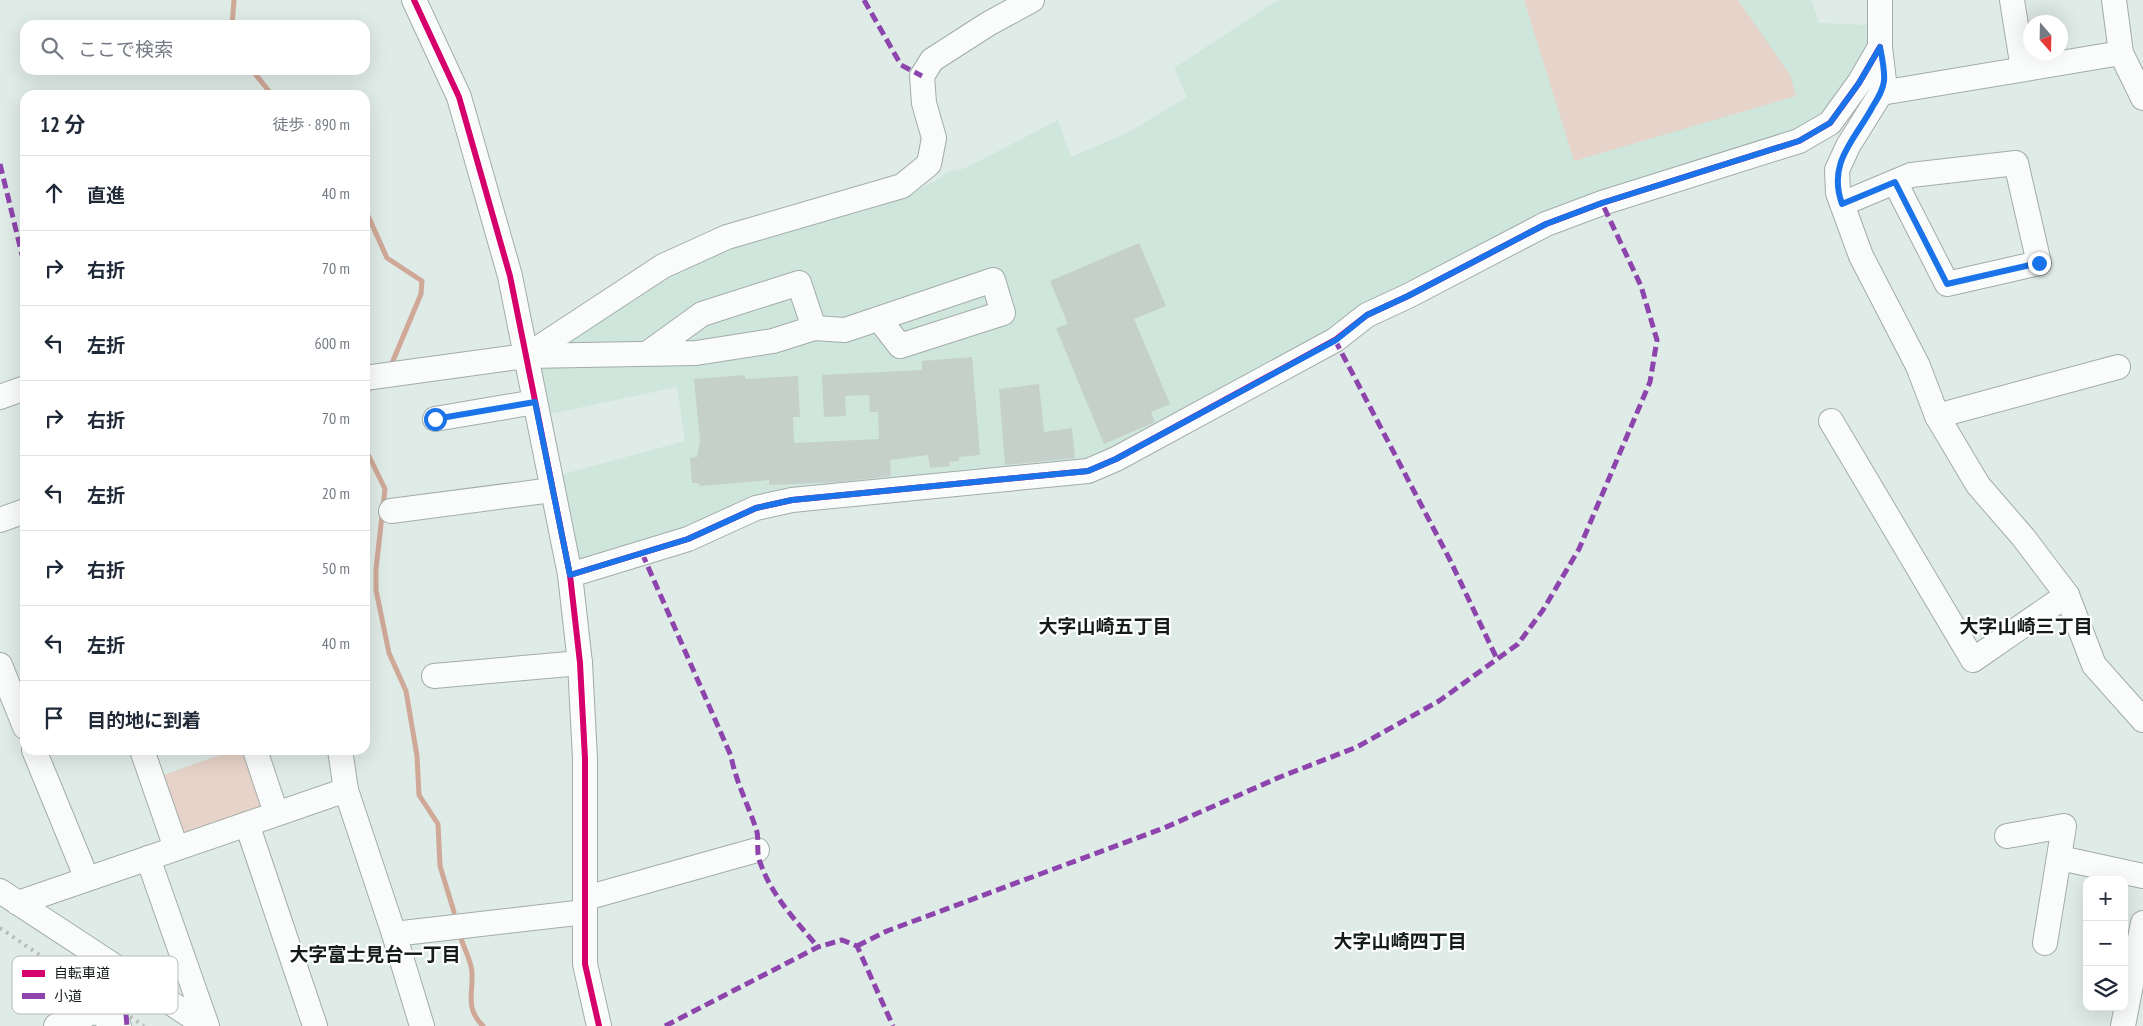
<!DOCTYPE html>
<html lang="ja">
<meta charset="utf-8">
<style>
:root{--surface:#fff;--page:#f2f2f3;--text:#1f2937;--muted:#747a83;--line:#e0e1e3}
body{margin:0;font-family:"PT Sans Narrow","Noto Sans JP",sans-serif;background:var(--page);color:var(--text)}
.controls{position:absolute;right:15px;bottom:15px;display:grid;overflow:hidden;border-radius:10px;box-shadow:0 5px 20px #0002}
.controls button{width:45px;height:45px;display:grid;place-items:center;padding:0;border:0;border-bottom:1px solid var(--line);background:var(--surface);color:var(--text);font:25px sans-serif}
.compass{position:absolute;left:2023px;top:15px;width:45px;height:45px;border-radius:50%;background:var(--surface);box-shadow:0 5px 20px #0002;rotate:160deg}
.stop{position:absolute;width:15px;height:15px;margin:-11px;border:4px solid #1a73e8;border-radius:50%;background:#fff}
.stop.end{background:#1a73e8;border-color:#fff;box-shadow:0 1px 5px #0008}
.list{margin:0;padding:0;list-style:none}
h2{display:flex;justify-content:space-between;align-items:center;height:65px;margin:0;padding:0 20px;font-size:21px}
h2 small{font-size:16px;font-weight:400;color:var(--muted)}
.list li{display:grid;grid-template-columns:32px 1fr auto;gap:15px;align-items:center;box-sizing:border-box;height:75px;padding:0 20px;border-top:1px solid var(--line)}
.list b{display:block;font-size:19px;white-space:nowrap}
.list em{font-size:16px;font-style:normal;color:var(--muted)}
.icon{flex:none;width:28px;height:28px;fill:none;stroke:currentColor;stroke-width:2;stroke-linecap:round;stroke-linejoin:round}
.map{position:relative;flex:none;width:2143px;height:1026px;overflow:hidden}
.search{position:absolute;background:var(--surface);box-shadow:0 5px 20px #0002;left:20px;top:20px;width:350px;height:55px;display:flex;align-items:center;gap:12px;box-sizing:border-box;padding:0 18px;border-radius:15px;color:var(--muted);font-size:19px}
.panel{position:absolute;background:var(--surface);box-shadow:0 5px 20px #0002;left:20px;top:90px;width:350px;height:665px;border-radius:15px}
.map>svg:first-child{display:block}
</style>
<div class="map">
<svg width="2143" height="1026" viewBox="0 0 2143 1026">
<rect width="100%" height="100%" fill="#dfebe6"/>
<polygon fill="#cfe6dc" points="1278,0 1811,0 1819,23 1868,25 1868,48 1823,134 1581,213 1120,455 763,499 590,563 574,556 560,475 685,441 677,387 545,415 534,361 565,340 700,259 720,253 732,246 868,210 909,195 938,179 947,172 966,168 1058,120 1071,157 1129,132 1187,97 1174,68"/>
<g fill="#e6d3c9">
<polygon points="1524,0 1738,0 1790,75 1796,96 1574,161"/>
<polygon points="234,750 244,750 264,805 259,812 184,838 158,777"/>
</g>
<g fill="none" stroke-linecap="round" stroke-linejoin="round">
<g stroke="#cfa898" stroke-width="5">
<polyline points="232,25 234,0"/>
<polyline points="252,70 272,95"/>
<polyline points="365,209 387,258 422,281 421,294 392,363"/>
<polyline points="365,395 369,389"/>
<polyline points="365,448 385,489 376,569 376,590 389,653 406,691 417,756 419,795 438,824 440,866 454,912"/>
<path d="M461,938c3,11 11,24 11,35 1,22 -7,35 11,53"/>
</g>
</g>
<g fill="#c5d0cb">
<polygon points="1139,243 1166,306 1134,319 1170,404 1151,412 1155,422 1104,444 1056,328 1068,324 1050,281"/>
<polygon points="972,357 980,455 959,457 959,461 949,462 950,466 930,468 928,455 890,460 891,476 840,482 769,485 769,480 700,486 699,483 692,483 690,458 697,457 700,441 694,379 745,375 745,379 798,376 800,417 793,417 794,443 879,439 878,412 870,412 869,395 845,396 846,416 824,417 822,375 922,370 922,361"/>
<polygon points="1039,384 1044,432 1072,428 1075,458 1005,465 999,389"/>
</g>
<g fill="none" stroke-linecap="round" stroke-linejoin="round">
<defs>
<g id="minor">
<polyline points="414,0 459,97 510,276 570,575 580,663 585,759 585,964 599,1026"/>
<polyline points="1880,0 1880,47 1884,81 1881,93 1848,146 1837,170 1838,193 1861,256 1918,366 1937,416 1978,485 2023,537 2067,595 2094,665 2143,720"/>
<polyline points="2012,0 2023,69"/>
<polyline points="2114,0 2121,53 2143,98"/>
<polyline points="1881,93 2121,53"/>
<polyline points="1842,204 1911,175 2016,163 2039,263 1947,284 1895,182"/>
<polyline points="814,328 845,330 993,280 1003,313 900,346 879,319"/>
<polyline points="526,356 663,266 727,237 902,186 929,164 934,138 924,103 922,76 932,60 988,24 1032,0"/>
<polyline points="365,378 526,356 696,353 773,341 814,328 799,283 702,314 648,353"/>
<polyline points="0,397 25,388"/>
<polyline points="1937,416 2118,367"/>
<polyline points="435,419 535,402"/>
<polyline points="1831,421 1973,660 2067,595"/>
<polyline points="391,511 552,490"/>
<polyline points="0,520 25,511"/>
<polyline points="570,575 688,539 756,508 792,500 1088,471 1116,459 1335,340 1367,315 1408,296 1546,224 1602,203 1799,141 1830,123 1859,83 1880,47"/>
<polyline points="0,665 25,727"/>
<polyline points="434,676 580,663"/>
<polyline points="34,750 87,879"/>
<polyline points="142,750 176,848"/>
<polyline points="255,750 276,813"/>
<polyline points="340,750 346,790 394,934 422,1026"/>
<polyline points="247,824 315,1026"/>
<polyline points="2007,836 2064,826 2045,943"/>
<polyline points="148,858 207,1026"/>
<polyline points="2060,858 2143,876"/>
<polyline points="0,891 206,1026"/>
<polyline points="586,898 757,850"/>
<polyline points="18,903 346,790"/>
<polyline points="394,934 585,912"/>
<polyline points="56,1026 96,1011 119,1026"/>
<polyline points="2123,1026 2143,923"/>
</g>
</defs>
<use href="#minor" stroke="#a2aca8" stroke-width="26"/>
<use href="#minor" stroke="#fafcfb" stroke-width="24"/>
<polyline stroke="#b7bbb9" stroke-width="4" stroke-dasharray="2.5 5" stroke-linecap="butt" points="0,928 144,1026"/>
<g stroke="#8e44ad" stroke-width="5" stroke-dasharray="10 5" stroke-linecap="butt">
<polyline points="864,0 901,65 922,76"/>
<polyline points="0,164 25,267"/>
<polyline points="1335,340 1450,560 1497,659"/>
<path d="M642,553l89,203c5,27 18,50 26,76 2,10 -1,21 3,30 11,33 36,59 58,85"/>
<polyline points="857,946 887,931 1164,828 1280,777 1357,747 1439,701 1518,644 1543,610 1579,549 1650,382 1657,340 1641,286 1602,203"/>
<polyline points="122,970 127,1026"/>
<polyline points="665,1026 818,947 842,940 857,946 893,1026"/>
</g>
<defs>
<g id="cycleway">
<polyline points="414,0 459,97 510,276 570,575 580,663 585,759 585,964 599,1026"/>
<polyline points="570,575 688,539 756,508 792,500 1088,471 1116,459 1335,340 1367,315 1408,296 1546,224 1602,203 1799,141 1830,123 1859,83 1880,47"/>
</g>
</defs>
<use href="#cycleway" stroke="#fff" stroke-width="9"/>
<use href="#cycleway" stroke="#d6006c" stroke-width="6"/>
</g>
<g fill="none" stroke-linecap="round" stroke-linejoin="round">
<path stroke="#1a73e8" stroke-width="6" d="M435,419l100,-17 35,173 118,-36 68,-31 36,-8 296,-29 28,-12 220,-119 31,-25 41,-19 138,-72 56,-21 197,-62 31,-18 29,-40 21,-36c2,10 5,24 4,34 -1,9 -6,17 -11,25 -18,34 -46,56 -31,98l53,-22 52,102 92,-21"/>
</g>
<g text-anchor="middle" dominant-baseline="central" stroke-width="4.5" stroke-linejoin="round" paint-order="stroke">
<g font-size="19" font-weight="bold" fill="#141c19" stroke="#fff">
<text x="1105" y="626">大字山崎五丁目</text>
<text x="2026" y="626">大字山崎三丁目</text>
<text x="1400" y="941">大字山崎四丁目</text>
<text x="375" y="954">大字富士見台一丁目</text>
</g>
</g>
<rect x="12" y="956" width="166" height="58" rx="8" fill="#fff" stroke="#b8bbba" stroke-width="1"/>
<rect x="22" y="970" width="23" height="7" fill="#d6006c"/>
<rect x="22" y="993" width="23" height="6" fill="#8e44ad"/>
<g font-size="14" fill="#141c19">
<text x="54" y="978">自転車道</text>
<text x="54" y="1001">小道</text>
</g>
</svg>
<div class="controls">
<button>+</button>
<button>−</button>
<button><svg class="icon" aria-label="layers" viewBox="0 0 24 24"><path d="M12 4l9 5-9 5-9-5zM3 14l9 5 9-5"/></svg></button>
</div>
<svg class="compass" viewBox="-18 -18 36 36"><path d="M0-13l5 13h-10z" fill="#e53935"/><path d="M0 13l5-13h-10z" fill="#747a83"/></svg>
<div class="stop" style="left:435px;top:419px"></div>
<div class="stop end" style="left:2039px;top:263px"></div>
<div class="search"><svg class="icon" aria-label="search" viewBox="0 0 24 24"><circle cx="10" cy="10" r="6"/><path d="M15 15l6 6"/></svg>ここで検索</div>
<section class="panel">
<h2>12 分<small>徒歩 · 890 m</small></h2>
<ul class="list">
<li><svg class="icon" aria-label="ahead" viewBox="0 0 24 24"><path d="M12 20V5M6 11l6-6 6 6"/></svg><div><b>直進</b></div><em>40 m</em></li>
<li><svg class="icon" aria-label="right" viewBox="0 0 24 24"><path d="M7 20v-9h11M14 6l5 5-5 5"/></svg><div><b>右折</b></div><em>70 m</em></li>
<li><svg class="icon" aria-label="left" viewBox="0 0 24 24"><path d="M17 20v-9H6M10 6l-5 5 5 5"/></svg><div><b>左折</b></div><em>600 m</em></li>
<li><svg class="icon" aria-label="right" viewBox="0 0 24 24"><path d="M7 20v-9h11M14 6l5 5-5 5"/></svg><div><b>右折</b></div><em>70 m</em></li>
<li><svg class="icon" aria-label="left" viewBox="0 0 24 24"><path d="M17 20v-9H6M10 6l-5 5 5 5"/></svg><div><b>左折</b></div><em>20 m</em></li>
<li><svg class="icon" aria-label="right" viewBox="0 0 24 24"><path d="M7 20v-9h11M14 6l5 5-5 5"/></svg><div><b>右折</b></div><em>50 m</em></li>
<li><svg class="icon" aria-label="left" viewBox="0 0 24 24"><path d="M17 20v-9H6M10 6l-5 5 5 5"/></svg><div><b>左折</b></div><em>40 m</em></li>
<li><svg class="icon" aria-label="arrive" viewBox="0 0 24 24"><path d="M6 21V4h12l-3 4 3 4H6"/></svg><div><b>目的地に到着</b></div></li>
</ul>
</section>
</div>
